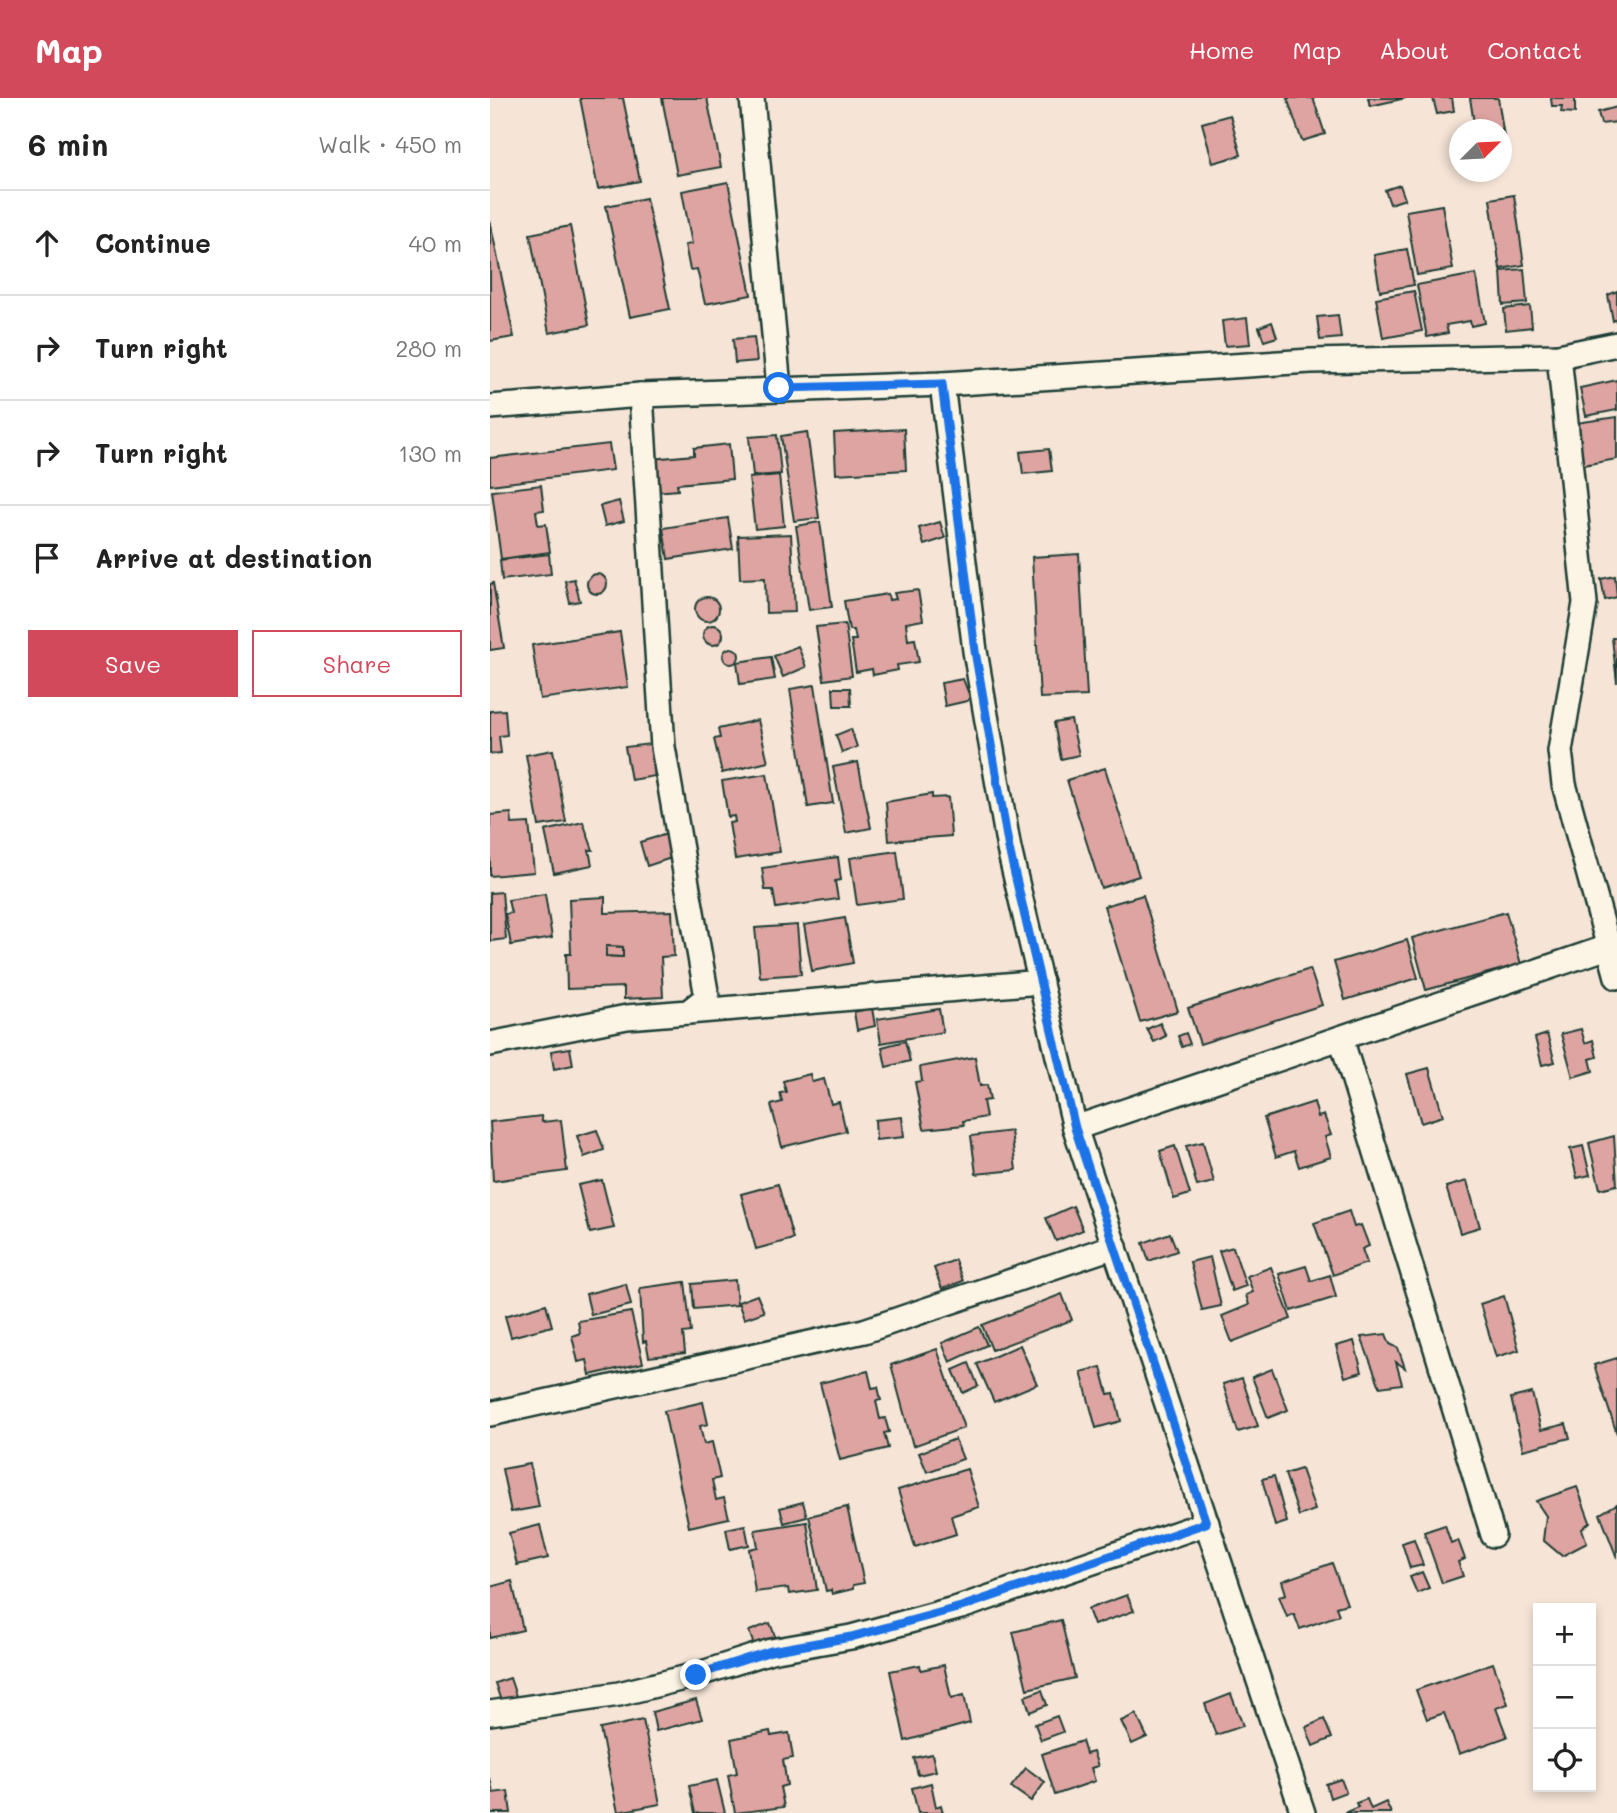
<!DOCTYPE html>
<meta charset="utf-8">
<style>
:root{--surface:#fff;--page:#f2f2f2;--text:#222;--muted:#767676;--line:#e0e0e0;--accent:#d1495b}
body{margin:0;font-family:Mali,sans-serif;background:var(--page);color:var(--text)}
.controls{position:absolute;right:21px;bottom:21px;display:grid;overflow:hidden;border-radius:0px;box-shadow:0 4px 10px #0003}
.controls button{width:63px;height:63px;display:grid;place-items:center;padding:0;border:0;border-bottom:2px solid var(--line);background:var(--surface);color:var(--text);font:35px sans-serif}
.compass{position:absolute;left:959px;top:21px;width:63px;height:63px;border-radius:50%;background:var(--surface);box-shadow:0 4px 10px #0003;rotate:66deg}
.stop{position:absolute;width:21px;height:21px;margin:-16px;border:5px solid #1a73e8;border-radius:50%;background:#fff}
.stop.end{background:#1a73e8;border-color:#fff;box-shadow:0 2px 7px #0008}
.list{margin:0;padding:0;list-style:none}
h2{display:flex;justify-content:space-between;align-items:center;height:91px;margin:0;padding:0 28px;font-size:30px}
h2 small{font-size:23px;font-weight:400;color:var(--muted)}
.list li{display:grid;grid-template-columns:46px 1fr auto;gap:21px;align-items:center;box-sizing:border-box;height:105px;padding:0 28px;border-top:2px solid var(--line)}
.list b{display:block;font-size:26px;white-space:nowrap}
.list em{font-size:23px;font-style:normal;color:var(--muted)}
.actions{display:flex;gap:14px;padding:21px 28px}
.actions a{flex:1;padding:16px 0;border:2px solid var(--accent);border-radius:0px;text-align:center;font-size:24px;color:var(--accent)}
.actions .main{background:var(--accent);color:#fff}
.icon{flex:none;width:38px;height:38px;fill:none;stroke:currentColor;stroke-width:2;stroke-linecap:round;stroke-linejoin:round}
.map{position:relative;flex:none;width:1127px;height:1715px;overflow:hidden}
header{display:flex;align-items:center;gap:42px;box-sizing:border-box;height:98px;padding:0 35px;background:var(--accent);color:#fff}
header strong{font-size:33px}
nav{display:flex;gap:38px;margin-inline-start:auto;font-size:24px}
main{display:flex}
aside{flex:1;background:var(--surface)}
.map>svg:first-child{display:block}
</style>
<header>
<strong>Map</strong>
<nav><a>Home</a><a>Map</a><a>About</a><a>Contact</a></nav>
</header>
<main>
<aside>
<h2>6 min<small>Walk · 450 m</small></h2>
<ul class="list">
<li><svg class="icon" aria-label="ahead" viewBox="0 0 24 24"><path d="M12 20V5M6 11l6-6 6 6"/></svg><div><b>Continue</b></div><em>40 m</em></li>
<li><svg class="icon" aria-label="right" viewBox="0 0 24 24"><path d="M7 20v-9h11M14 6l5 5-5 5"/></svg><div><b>Turn right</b></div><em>280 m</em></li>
<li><svg class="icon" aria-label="right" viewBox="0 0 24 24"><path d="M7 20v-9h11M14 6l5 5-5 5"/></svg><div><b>Turn right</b></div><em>130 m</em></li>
<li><svg class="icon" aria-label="arrive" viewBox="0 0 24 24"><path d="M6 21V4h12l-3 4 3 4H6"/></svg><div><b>Arrive at destination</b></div></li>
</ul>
<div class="actions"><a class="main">Save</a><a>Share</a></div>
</aside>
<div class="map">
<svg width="1127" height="1715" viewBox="0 0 1127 1715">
<rect width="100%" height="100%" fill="#f6e5d7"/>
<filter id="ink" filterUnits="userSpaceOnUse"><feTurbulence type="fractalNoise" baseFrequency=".0143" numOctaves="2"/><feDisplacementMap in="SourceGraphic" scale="14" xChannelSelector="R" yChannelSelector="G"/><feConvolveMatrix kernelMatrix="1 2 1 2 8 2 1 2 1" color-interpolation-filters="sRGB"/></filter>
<g filter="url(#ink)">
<g fill="#dea4a1" stroke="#1f3d34" stroke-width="2" fill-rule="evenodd">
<polygon points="90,0 133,0 150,83 108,91"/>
<polygon points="172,0 217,0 231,69 187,77"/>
<polygon points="797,0 823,0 835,36 812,43"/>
<polygon points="878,0 916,0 880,8"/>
<polygon points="943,0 962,0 964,13 947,16"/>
<polygon points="980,0 1008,0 1017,58 1012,59 1012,32 985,32"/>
<polygon points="1061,0 1085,0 1085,15 1071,14 1072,8 1062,8"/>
<polygon points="1127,9 1127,24 1111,26 1108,14"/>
<polygon points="740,17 751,57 723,65 712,25"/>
<polygon points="238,84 261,197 215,206 207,171 200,172 195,147 202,146 192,93"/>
<polygon points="910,87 915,101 900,106 895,92"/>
<polygon points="1024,97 1034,167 1010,171 1000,101"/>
<polygon points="156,100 180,211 140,219 116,108"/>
<polygon points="952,107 963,171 927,177 916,113"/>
<polygon points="0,123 24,239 0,243"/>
<polygon points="80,128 99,227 59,235 40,136"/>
<polygon points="917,151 924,187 890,193 884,157"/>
<polygon points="1034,171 1037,205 1013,207 1011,173"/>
<polygon points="986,176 995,225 981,228 980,223 956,227 958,235 937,239 927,187"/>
<polygon points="924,193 932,233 893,240 886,200"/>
<polygon points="1127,193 1127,221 1123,223 1118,197"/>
<polygon points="1040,208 1042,229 1016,232 1014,211"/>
<polygon points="848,217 851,240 830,242 827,219"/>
<polygon points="757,220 760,246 735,248 732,223"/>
<polygon points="782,224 787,239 774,243 769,229"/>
<polygon points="264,239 267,263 245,265 243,241"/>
<polygon points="1127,282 1127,312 1096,318 1090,290"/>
<polygon points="1127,319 1127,361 1093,367 1086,325"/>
<polygon points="414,331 416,372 346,376 344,335"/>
<polygon points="317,334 329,420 304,423 291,338"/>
<polygon points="287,337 291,376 263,378 259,339"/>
<polygon points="119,346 123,372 0,387 0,360"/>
<polygon points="239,346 242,381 187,386 188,392 165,394 161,361 204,357 204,350"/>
<polygon points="559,351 562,373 533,376 530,354"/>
<polygon points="289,377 294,428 265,431 259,380"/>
<polygon points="51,387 54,412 46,413 48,427 56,426 60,454 11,461 2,393"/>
<polygon points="129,403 134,423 115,428 110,408"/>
<polygon points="238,420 243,451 178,461 173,430"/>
<polygon points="330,424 342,509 319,512 306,428"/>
<polygon points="450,424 455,440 434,447 429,430"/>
<polygon points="301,436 305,514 276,515 275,480 250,481 248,438"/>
<polygon points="59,456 61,476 12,482 10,462"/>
<polygon points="589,456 597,598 550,600 542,459"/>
<circle cx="107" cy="486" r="10"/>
<polygon points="1125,478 1127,499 1115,502 1111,481"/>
<polygon points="84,481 90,503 80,505 75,483"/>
<polygon points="3,485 14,550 0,552 0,486"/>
<polygon points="428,492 433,522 416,525 418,542 425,541 429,564 407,567 408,572 383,577 382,571 366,574 361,542 366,542 364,532 359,532 354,503 398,496 399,502 406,501 404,495"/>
<circle cx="217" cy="511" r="12"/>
<polygon points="355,526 362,578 334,582 326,529"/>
<circle cx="223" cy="537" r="10"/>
<polygon points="130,534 138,589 50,601 42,547"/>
<polygon points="1122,540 1127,540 1127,585"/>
<polygon points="308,548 316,569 293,579 284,558"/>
<circle cx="241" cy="558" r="8"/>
<polygon points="281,559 285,581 250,586 247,564"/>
<polygon points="473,581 480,599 477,603 455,608 451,585"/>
<polygon points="325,587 343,705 318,709 300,591"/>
<polygon points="343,590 360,590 361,608 344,608"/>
<polygon points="15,612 17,637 9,638 11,655 0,656 0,613"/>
<polygon points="268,622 278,664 232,675 224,641 230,640 228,631"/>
<polygon points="581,622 589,657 571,661 564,625"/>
<polygon points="361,631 367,649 352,655 346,637"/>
<polygon points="160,646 165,678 141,682 135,649"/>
<polygon points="63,652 76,724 49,728 36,657"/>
<polygon points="368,664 381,730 356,735 343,669"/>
<polygon points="615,670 649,778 611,790 577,682"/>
<polygon points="277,676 290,754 245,761 239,725 245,724 244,718 238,719 232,683"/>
<polygon points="442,696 442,700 458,699 461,738 399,743 396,704"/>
<polygon points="21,715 22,726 39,725 44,774 0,778 0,717"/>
<polygon points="93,724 103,752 99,752 102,767 64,775 55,733"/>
<polygon points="177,736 184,759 157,768 150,744"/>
<polygon points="407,753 413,801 367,807 360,760"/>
<polygon points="348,759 351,782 345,783 348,801 286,810 283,792 275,792 272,770"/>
<polygon points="12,794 16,841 0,843 0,795"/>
<polygon points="55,796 62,840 21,847 15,816 21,815 18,802"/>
<polygon points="653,797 688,913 650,924 614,808"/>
<path d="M115,799v16l67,-2 2,45 -13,1 2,40 -39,2v-12l-57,2 -1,-35h5l-2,-55zM116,848l17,1v10l-17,-1z"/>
<polygon points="1016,814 1031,866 936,892 922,840"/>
<polygon points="355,820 363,865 322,873 314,827"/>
<polygon points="307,827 311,876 270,879 265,830"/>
<polygon points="917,842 928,880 855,902 844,864"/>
<polygon points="116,848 133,849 133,859 116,858"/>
<polygon points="820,871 832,907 710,946 698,910"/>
<polygon points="382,910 385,928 367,932 364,914"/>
<polygon points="449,911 453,934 391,945 387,921"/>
<polygon points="670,925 676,938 664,944 657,931"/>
<polygon points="1091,931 1095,945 1103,942 1107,959 1100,961 1103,973 1083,979 1071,936"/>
<polygon points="696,935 700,946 692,949 688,938"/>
<polygon points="1057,936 1065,964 1052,967 1045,940"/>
<polygon points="415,943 420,963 396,969 392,949"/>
<polygon points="80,950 83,967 64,971 61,953"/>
<polygon points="485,959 490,988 497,987 500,1002 493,1003 496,1019 473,1023 474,1027 434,1031 425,984 432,983 430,969"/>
<polygon points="939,970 953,1018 931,1025 917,976"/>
<polygon points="320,976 322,984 334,981 341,1006 349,1004 356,1033 292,1049 281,1007 292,1004 290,995 296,994 293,983"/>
<polygon points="824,1004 828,1019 834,1017 841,1037 835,1039 841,1059 809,1069 804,1053 786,1059 774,1020"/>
<polygon points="51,1018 52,1024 71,1022 77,1073 3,1083 0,1024"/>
<polygon points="412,1019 414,1039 386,1042 385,1022"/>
<polygon points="107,1032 114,1052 94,1059 87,1038"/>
<polygon points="521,1033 526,1072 486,1076 481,1038"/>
<polygon points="1124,1038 1127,1087 1110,1091 1099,1045"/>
<polygon points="713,1044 724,1084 707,1088 696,1048"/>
<polygon points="685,1048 700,1096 684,1101 670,1053"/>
<polygon points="1093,1048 1100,1077 1087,1080 1080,1051"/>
<polygon points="112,1082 124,1130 100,1135 88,1087"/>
<polygon points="977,1083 990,1129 970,1135 956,1089"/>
<polygon points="288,1086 303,1141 266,1151 251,1096"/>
<polygon points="583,1108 593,1132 566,1143 556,1120"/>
<polygon points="859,1113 864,1129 871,1127 879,1148 872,1151 877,1165 843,1177 824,1125"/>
<polygon points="680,1135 687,1153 659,1163 653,1145"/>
<polygon points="743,1149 756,1188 742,1193 729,1153"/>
<polygon points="720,1159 731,1208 712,1212 700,1164"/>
<polygon points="465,1162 473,1183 452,1191 444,1170"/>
<polygon points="816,1168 821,1183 840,1177 846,1199 801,1213 789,1176"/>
<polygon points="781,1169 801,1221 742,1244 732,1218 759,1207 756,1197 763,1194 757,1178"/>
<polygon points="245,1182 247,1207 204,1211 202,1186"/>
<polygon points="195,1184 201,1234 193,1235 195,1255 159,1259 156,1243 153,1244 150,1190"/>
<polygon points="136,1186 141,1207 101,1217 96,1196"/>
<polygon points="572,1196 582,1222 502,1252 492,1227"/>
<polygon points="267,1197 274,1214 254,1221 248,1204"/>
<polygon points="1014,1198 1029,1252 1006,1259 990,1206"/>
<polygon points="56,1206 62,1228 21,1239 15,1218"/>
<polygon points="141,1214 153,1265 100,1277 97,1262 88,1264 82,1238 90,1235 88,1223"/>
<polygon points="489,1229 497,1247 460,1264 452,1245"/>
<polygon points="896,1236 900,1246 908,1250 915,1270 906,1264 912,1286 890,1289 871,1239"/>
<polygon points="864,1243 872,1274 855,1279 846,1248"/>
<polygon points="530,1247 547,1286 504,1304 487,1266"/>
<polygon points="447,1251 474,1330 423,1348 401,1267"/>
<polygon points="1127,1260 1127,1336 1104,1267"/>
<polygon points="479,1265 488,1288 473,1295 463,1272"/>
<polygon points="611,1269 618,1296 624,1295 631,1323 606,1330 591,1274"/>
<polygon points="782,1271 798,1312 778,1320 762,1279"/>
<polygon points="378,1273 382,1290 388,1289 391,1302 386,1303 390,1321 395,1320 399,1334 394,1335 398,1350 350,1362 330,1285"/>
<polygon points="752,1280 768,1328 748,1334 733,1286"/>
<polygon points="1042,1295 1051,1332 1076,1326 1080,1340 1033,1352 1021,1300"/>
<polygon points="213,1304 218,1326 210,1328 214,1346 222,1344 230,1380 222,1382 226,1402 234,1400 239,1420 199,1429 174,1313"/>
<polygon points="465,1341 473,1361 437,1374 429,1355"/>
<polygon points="40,1366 49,1409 21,1414 12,1371"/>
<polygon points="477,1371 489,1409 461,1418 466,1436 425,1449 408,1392"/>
<polygon points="811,1371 825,1412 809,1418 795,1376"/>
<polygon points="784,1378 797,1424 785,1428 772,1381"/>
<polygon points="1087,1389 1100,1424 1092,1431 1097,1445 1072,1458 1053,1442 1056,1418 1046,1403"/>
<polygon points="313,1404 317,1419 294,1425 290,1410"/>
<polygon points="1127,1406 1127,1460 1110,1416"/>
<polygon points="357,1409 374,1485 363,1487 363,1491 342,1496 341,1492 336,1493 319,1418"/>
<polygon points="317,1424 327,1492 299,1496 298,1490 265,1494 259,1451 268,1449 265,1432"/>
<polygon points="50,1427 58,1460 27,1467 19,1435"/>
<polygon points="255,1427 259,1447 240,1451 236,1431"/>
<polygon points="955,1427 961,1445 968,1442 975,1461 968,1464 973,1478 952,1485 934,1434"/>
<polygon points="924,1441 933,1467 920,1470 912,1445"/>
<polygon points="842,1465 857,1506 846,1509 849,1517 810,1531 804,1516 797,1519 789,1498 796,1496 792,1483"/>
<polygon points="932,1474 939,1490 927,1495 920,1479"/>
<polygon points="22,1483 33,1532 0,1540 0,1489"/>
<polygon points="637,1497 644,1513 604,1527 598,1511"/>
<polygon points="571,1522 585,1580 537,1591 523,1534"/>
<polygon points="280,1525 287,1543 265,1550 259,1533"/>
<polygon points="1003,1565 1018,1606 1006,1610 1017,1639 969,1656 954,1615 937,1621 926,1592"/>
<polygon points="430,1567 431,1572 454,1567 461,1600 474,1597 480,1625 415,1643 400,1573"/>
<polygon points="20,1580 26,1598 11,1603 5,1585"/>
<polygon points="552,1592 557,1607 540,1614 535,1598"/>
<polygon points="741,1596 753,1628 726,1637 715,1606"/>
<polygon points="206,1602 212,1621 166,1633 162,1614"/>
<polygon points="646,1616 657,1639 642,1646 631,1623"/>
<polygon points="567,1618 573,1634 551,1642 545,1626"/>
<polygon points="834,1621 842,1640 823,1648 816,1629"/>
<polygon points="153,1622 170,1706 128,1714 110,1631"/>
<polygon points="280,1633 281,1638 299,1635 303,1660 293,1662 297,1687 290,1689 294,1709 245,1715 238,1677 247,1675 241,1641"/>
<polygon points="592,1643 596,1656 603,1654 608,1668 601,1670 605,1683 565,1697 552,1656"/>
<polygon points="442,1656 446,1673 428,1677 424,1660"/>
<polygon points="536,1670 555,1684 541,1703 521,1689"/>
<polygon points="0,1680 3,1695 18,1693 21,1715 0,1715"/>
<polygon points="851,1681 856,1694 840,1700 836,1686"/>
<polygon points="227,1682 235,1715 205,1715 199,1688"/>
<polygon points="441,1685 446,1709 451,1707 453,1715 428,1715 422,1690"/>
<polygon points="877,1701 881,1711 896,1704 901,1715 854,1715 868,1709 866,1705"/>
</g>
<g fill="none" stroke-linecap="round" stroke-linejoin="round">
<defs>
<g id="street">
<polyline points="262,0 289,290"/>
<polyline points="1069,258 1095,505 1070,653 1074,686 1127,879"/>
<polyline points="452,286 485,553 519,751 585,1030 813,1715"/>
<polyline points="0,309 151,297 452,286 821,263 1069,258 1127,246"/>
<polyline points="198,914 551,884"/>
<polyline points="851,940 1003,1437"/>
<polyline points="0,946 137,919 198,914 217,899 173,649 151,297"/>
<polyline points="585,1030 1127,846"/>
<polyline points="0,1316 374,1233 625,1148"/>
<polyline points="0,1615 129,1596 206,1577 281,1553 361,1539 471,1509 717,1425"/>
</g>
</defs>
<use href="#street" stroke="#1f3d34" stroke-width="28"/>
<use href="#street" stroke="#fcf5e5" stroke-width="23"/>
</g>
</g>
<g fill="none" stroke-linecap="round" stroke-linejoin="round" filter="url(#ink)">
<polyline stroke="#1a73e8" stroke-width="9" points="206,1577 281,1553 361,1539 471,1509 716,1425 585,1030 519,751 485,553 452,286 289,290"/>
</g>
</svg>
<div class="controls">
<button>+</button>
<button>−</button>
<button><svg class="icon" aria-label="locate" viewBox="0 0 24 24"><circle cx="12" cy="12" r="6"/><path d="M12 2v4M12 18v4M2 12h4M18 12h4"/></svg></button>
</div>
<svg class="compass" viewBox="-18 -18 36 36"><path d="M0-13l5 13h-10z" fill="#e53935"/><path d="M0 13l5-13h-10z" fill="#767676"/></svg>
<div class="stop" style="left:289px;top:290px"></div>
<div class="stop end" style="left:206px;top:1577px"></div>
</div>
</main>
